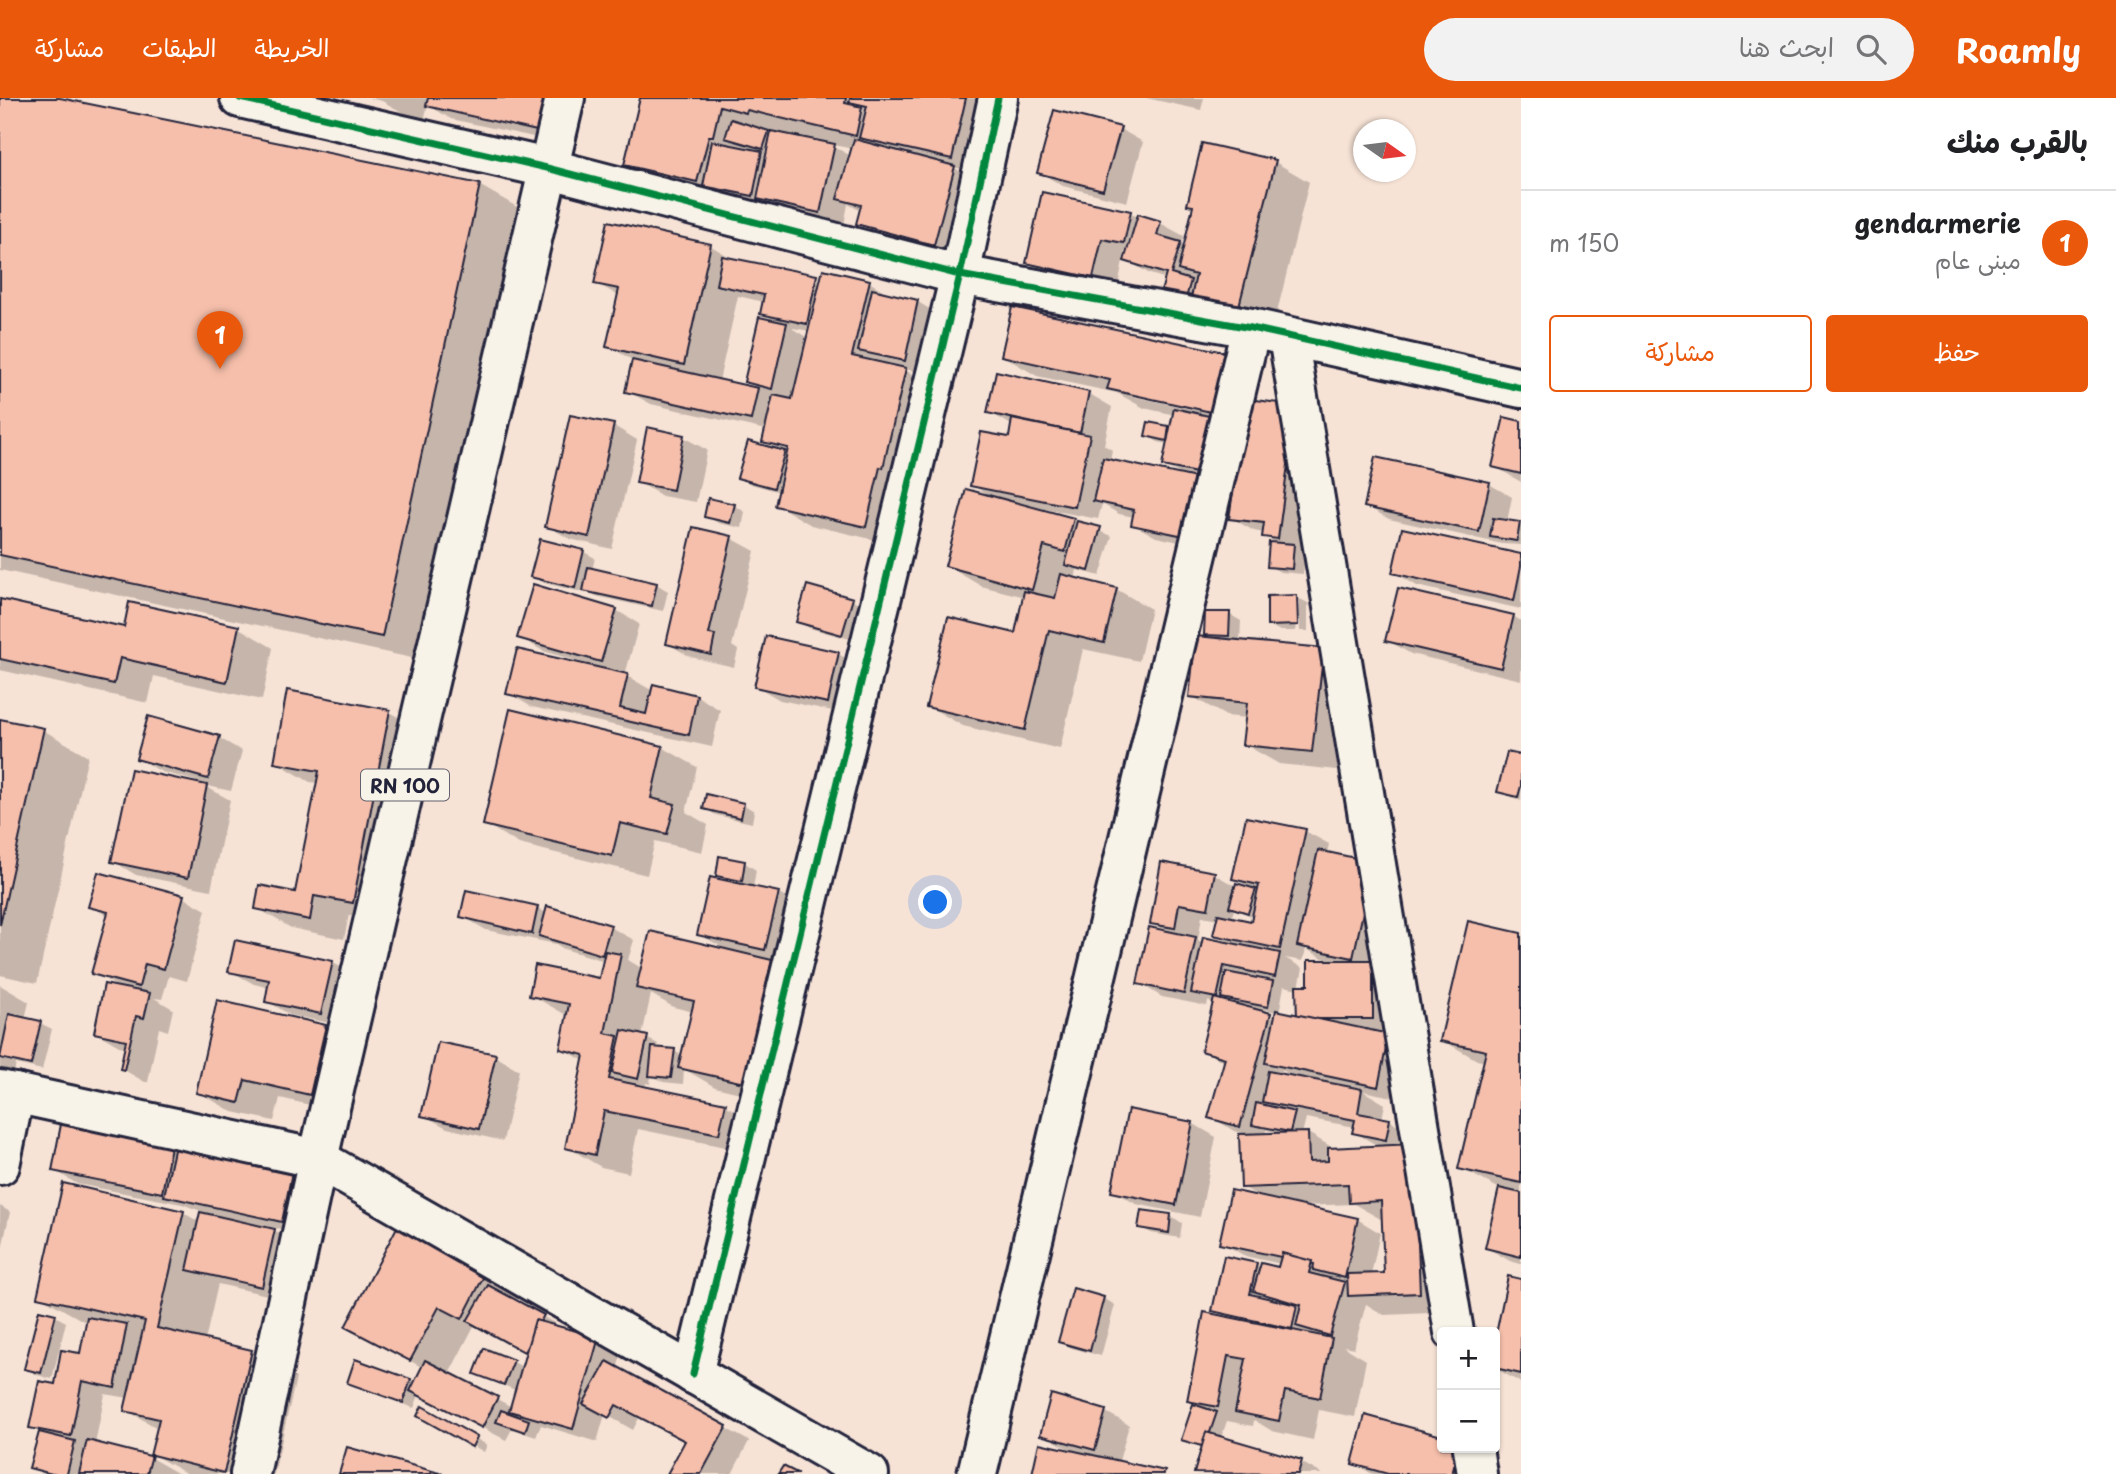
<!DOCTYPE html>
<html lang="ar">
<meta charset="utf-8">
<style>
:root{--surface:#fff;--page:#f2f2f2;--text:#202124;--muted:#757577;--line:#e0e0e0;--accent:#ea580c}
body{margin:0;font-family:"Playpen Sans","Playpen Sans Arabic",sans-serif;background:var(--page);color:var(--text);direction:rtl}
.controls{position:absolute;right:21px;bottom:21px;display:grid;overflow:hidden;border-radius:7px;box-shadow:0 2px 5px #0004}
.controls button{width:63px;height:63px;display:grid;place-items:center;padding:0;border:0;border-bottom:2px solid var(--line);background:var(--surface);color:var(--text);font:35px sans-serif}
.compass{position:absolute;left:1353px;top:21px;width:63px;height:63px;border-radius:50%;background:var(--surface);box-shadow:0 2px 5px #0004;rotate:104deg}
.you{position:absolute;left:936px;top:805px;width:24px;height:24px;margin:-18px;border:5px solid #fff;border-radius:50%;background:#1a73e8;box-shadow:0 0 0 10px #1a73e833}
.badge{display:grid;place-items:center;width:46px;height:46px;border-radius:50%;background:var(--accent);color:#fff;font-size:23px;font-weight:700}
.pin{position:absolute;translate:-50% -58px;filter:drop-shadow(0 2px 4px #0008)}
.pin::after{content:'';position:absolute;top:37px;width:24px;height:21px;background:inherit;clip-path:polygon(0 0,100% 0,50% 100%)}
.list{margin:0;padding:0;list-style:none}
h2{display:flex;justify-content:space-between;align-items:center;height:91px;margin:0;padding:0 28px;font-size:30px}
h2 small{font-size:23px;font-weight:400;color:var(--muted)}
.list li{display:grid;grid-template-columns:46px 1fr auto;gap:21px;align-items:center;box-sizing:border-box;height:105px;padding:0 28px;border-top:2px solid var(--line)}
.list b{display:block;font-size:26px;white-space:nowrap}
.list p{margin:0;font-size:23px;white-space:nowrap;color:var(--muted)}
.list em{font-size:23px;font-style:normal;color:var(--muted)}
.actions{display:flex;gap:14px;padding:21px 28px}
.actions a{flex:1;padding:16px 0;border:2px solid var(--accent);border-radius:7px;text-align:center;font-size:24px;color:var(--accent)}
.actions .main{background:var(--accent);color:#fff}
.icon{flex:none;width:38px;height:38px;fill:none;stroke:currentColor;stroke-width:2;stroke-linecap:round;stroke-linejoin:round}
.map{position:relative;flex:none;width:1521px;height:1376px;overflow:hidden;direction:ltr}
header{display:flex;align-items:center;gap:42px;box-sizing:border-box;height:98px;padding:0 35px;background:var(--accent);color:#fff}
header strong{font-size:33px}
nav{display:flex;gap:38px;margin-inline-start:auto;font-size:24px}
.search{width:490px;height:63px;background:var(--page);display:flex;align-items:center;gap:18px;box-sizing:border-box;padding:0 24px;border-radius:38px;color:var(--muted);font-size:26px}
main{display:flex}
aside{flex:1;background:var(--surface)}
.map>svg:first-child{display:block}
</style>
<header>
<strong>Roamly</strong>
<div class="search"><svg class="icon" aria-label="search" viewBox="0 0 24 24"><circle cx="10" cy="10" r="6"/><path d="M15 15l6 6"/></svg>ابحث هنا</div>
<nav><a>الخريطة</a><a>الطبقات</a><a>مشاركة</a></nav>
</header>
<main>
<aside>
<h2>بالقرب منك<small></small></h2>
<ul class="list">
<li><span class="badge">1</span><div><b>gendarmerie</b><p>مبنى عام</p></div><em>150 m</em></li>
</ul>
<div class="actions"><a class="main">حفظ</a><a>مشاركة</a></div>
</aside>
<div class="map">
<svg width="1521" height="1376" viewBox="0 0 1521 1376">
<rect width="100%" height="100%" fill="#f7e3d6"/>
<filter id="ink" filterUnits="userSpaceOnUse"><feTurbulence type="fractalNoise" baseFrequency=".0143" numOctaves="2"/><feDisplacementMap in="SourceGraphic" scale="14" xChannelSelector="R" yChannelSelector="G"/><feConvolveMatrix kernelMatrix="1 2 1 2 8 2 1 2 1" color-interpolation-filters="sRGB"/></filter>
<g filter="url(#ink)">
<g fill="#0003" fill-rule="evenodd">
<polygon points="0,0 52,0 479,87 524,113 426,563 0,472"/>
<polygon points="369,0 570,0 561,45 451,21 428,7 424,22 409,18 382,3"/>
<path d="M642,0h337l-4,74 -22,-5 36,21 -20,75 -77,-20 -34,-20 3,-12 -13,-7 -4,21 -173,-35 -45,-26zM834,47l19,4 -2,7 -18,-10z"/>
<polygon points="1146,0 1204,0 1201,12"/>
<polygon points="1120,31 1143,44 1127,104 1063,88 1039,74"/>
<polygon points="1275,64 1309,84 1271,239 1203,215 1167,181 1150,176 1126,162 1129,154 1125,153 1117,192 1051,178 1028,164 1130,115 1139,120 1160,125 1184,138 1181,147 1185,149 1194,109 1189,106"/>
<path d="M711,148l24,14 87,20 47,2 25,15 24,5 23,14 -13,57 -25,-4 37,21 -39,156 -90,-21 -34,-20 3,-13 -29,-8 -12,-7 42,-26 -17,-10 2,-11 -115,-26 -24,-13 7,-30 -26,-15 11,-50 -23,-13zM738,198l26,6 -2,11 16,9 -32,59 12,7 -39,-7zM793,230l17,3 -2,7 -15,-9z"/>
<path d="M1224,256l34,20 -6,27 67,20 -17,130 3,1 -2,22 -23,-2 -11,-6 10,-21 -15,-9v-3l-10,-2 -23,-13 12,-88 -31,119 -56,-12 -23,-13 1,-7 -15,-3 -17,-10 -4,15 -53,-10v3l29,8 38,16 -12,40 -23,-6 -2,9 41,10 35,20 -12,52 -56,-12 -23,100 -97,-23 -35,-20 88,-71 9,-38 -44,-11 -34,-20 43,-70 -18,-11 38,-46 3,-13 -24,-14 99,-19 24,14 -8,38 8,5 -2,11 72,14 -18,-10 4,-21 -10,-2 -11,-6 22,-8 3,1 3,-14 -31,-7 -27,-15 -80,-17 -34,-20zM1131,295l89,19v3l-85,-18z"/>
<polygon points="1521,325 1521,384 1494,368"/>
<polygon points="614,328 637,342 612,451 570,441 547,428"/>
<polygon points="683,339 707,352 696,404 662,398 638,384"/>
<polygon points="1489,386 1512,399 1507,424 1521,427 1521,447 1502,446 1389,421 1366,408"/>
<polygon points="734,407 745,414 742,430 718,425 706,418"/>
<polygon points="731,440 755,453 732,548 738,552 734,569 691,559 668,546"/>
<polygon points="541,443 584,454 595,460 592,472 656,486 668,493 663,513 596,498 587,493 586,495 544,485 532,478"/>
<polygon points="1521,458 1521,511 1417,488 1394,474"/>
<polygon points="1296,499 1308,505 1308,533 1300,533 1299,503 1295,503 1296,533 1280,533 1269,527"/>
<polygon points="853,502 864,508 854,542 809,530 798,523"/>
<polygon points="0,503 125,531 131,506 239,530 273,550 262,602 154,578 148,605 0,572"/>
<polygon points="616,512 639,526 625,577 653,593 654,588 697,598 720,612 712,649 532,609 508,595 590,569 591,567 543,553 519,539"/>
<polygon points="1229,516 1241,523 1240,544 1324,552 1347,673 1279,666 1244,646 1247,620 1226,618 1191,598 1215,541 1205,536"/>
<polygon points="1513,518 1521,523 1521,582 1411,556 1387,542"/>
<polygon points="838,556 862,569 852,617 780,602 756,588"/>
<polygon points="389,614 424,634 387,824 349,817 344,841 291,830 257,810 297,796 319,685 310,684 276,664"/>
<polygon points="0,622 43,632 88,658 37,885 0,877"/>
<polygon points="219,640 242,653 231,693 203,687 230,702 211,792 136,777 113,763 196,686 196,683 162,674 138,661"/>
<polygon points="662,649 697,669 686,714 708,727 702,754 655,743 647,777 519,746 485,726"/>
<polygon points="1521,659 1521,703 1499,693"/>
<polygon points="743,706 754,713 752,725 716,717 705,711"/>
<path d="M1305,733l24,13 -2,9 47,11 22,168h-17l10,4 13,63 -39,-8 22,13 -3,15 7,1 24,14v12l35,20 6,146 -70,3 -18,-11 -12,44 -11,-2 23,14 -11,57 -36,-7 -6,30 -41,-9 -18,-11 -1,6 -26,-5 -6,17 80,24 21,12h-122l-4,-2 7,-24 -20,-9 12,-35 -6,-4 39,-82 -14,-8 42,-45 6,3 18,2 1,-6 -36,-8 -23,-13 39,-45 -18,-11 6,-52 -15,-4 -23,-14 14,-54 -22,-13 12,-45 -7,-4 -1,5 -45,-9 -23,-14 27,-52 -14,-8 62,-49 23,13 14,1 -17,-10zM1234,810l19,9 -1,7 -20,-5zM1202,818l17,3 -4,15 19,11 -30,-2 -6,-3zM1306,851l17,9 9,2 -22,27h-11l4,-19 -18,-10 18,3zM1284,888l14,3v28l-19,-4zM1250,909l28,5 -2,7 -26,-9zM1282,972l11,7 -12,-2zM1306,1020l49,9 -1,5 26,15 -45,2 -27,-16 -6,1zM1266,1032l14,3 -15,2zM1354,1106l30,17 2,53 -15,1 9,-42 -23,-14 -55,-13z"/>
<path d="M745,765l11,7 -3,18 26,6 23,13 -13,55 -24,-4 41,23 -28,121 -63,-15 -31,-18 -1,15 -20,-2 -12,-7 -1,9 -4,-1 -1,5 80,17 35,20 -6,28 -116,-24 -9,44 -28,-6 -34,-20 17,-86 -22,-13 6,-32 -37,-21 70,-15 4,-19 -41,-12 -8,-5 -70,-14 -24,-14 5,-24 71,16 9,6 63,13 24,13 -6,20 15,9 84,-19 -28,-16 29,-52 -11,-7zM651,896l22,13 21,5 -11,44 -9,-5 -17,-2 1,-5 -16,-8z"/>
<polygon points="183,799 206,812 187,883 169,878 162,901 154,900 173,911 168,933 159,930 148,984 145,984 122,971 126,949 119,948 95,934 120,890 94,875 109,818 91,808"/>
<polygon points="1521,837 1521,1166 1510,1163 1487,1150 1500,1091 1460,1070 1485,964 1477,962 1442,942"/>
<polygon points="332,864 355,878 345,928 290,917 267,903 270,890 254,886 230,873"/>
<polygon points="0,887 29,904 25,921 40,925 52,931 42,972 16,966 13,979 0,976"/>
<polygon points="325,928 360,948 344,1015 280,1000 274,1023 233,1014 198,994"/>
<polygon points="495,958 519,972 503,1043 447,1030 423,1017"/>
<polygon points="64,1023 294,1066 305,1136 267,1128 298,1146 285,1201 218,1186 205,1243 252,1254 296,1280 274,1376 187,1376 152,1356 159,1331 126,1312 129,1300 105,1296 95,1346 151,1360 179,1376 43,1376 31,1370 41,1335 31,1329 56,1288 81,1257 87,1225 39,1198 65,1087 184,1115 199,1124 201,1113 182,1106 77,1086 54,1072"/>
<polygon points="1192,1025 1216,1039 1200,1119 1136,1106 1113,1093"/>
<polygon points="0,1108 10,1114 0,1160"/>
<polygon points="1171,1118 1182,1125 1180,1140 1151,1135 1140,1129"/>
<path d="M485,1178l34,20 -3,6 51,28 31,9 24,13 -5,17 132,72 -17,33h-63l17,-33 -46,-25 -7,14 -28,-16 -8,28 -56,-17 -5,12 -24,-8 -6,11 -87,-45 -5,13 -54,-20 -11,-6 61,-1 5,3 8,-16 -76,-42zM474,1228l53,26 -4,15 -10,-5 -37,11 41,18 -5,16 -63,-33z"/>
<polygon points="1510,1180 1521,1183 1521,1285 1495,1270 1495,1249"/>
<polygon points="1103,1200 1115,1207 1101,1258 1072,1250 1060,1244"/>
<polygon points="55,1218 66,1224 52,1281 37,1277 26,1270"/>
<polygon points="423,1310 487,1347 484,1354 419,1317"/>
<polygon points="1106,1314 1129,1327 1119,1363 1167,1376 1034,1376 1073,1353 1042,1336"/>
<polygon points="1367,1319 1442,1339 1442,1350 1470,1350 1479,1376 1372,1376 1354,1365"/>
</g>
<g fill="#f6bfab" stroke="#22223b" stroke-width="2">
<polygon points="0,0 60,0 480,86 382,539 0,457"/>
<polygon points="428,0 545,0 537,33 426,8"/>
<polygon points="640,0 846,0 845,5 862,9 856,38 747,12 746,15 720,8 713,38 709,38 697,84 624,67"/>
<polygon points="850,0 966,0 952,61 859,40 867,8 849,4"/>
<polygon points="1054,12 1121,29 1103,92 1037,75"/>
<polygon points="731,21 769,33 763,51 725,40"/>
<polygon points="771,33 835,46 820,115 757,101"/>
<polygon points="854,41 955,68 934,147 856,126 861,107 837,101"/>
<polygon points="712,43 762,53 753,98 703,88"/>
<polygon points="1202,45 1276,62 1236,220 1189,209 1196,177 1178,172 1193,108 1187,107"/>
<polygon points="1042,94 1131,113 1124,145 1102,141 1093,180 1026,165"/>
<polygon points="1138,116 1161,123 1157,137 1181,144 1171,176 1191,182 1185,204 1160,197 1166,176 1124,163"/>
<polygon points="608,123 711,146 684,267 606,249 619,191 594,186"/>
<polygon points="722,158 817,177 807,226 760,216 764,197 716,187"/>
<polygon points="823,171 870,182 852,258 906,270 883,370 880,369 866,429 775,408 788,350 762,344 773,297 792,301"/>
<polygon points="872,191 918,202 905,263 858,253"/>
<polygon points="1012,209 1224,254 1211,314 1107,291 1110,282 1001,258"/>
<polygon points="759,219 787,225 772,291 744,284"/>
<polygon points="632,262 758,290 751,322 625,294"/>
<polygon points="996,273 1089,294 1080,335 987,315"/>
<polygon points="1246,301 1296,307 1278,441 1262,439 1264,425 1229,421"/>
<polygon points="1174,310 1209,318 1197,375 1162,368"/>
<polygon points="570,317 614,326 589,439 545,429"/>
<polygon points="1504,319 1521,323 1521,376 1492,369"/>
<polygon points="1012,321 1090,337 1075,409 970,388 981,334 1009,339"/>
<polygon points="1148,324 1169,328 1167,343 1145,338"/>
<polygon points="647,329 684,337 673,392 636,385"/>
<polygon points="748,343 785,353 774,390 737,380"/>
<polygon points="1375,359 1490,384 1479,434 1364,409"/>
<polygon points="1103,360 1201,381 1189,439 1131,427 1134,412 1093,403"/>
<polygon points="966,391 1074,420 1065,454 1044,448 1032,492 945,468"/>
<polygon points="708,400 735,406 730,425 704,419"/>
<polygon points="1493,420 1520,424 1517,443 1490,439"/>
<polygon points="1077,423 1101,429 1089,473 1065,467"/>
<polygon points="693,429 732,438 709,536 715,537 711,557 666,546"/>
<polygon points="1402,430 1521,456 1521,468 1514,503 1392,475"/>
<polygon points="540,441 584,452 575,490 530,479"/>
<polygon points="1269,444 1294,446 1292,471 1267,469"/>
<polygon points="588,469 657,485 652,508 583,493"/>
<polygon points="1061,476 1117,490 1104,545 1049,532 1025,632 926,609 948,519 1015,535 1024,493 1055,500"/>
<polygon points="533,486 617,511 601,564 517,540"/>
<polygon points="807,487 853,500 842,537 796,524"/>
<polygon points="1398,490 1514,517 1501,570 1385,543"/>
<polygon points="1297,497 1298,527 1267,528 1267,498"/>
<polygon points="0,501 124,529 129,504 239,528 227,584 120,560 114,586 0,561"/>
<polygon points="1205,514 1230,514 1229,538 1204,537"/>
<polygon points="766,538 839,554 828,605 754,589"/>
<polygon points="1196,538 1324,550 1312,654 1242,647 1247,605 1189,599"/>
<polygon points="517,551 628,576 620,610 646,616 653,586 697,597 689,637 506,596"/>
<polygon points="287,592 390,612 353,805 314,798 310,822 255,811 259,787 295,794 319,673 274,665"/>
<polygon points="510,611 663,648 651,700 675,706 667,736 620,725 612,758 483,727"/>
<polygon points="148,618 220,638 208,681 136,661"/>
<polygon points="0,621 44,630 0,827"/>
<polygon points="1507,654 1521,657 1521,688 1518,699 1497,694"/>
<polygon points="131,671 207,687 188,780 111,764"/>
<polygon points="706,696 744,705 741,720 703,711"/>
<polygon points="1246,719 1306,731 1280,851 1213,837 1218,816 1251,823 1259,787 1232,781"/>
<polygon points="1318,752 1374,764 1353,860 1297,848"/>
<polygon points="719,758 745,763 742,783 716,778"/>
<polygon points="1161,764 1215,774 1208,811 1179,806 1175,830 1150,826"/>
<polygon points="98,774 184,797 164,871 145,866 139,889 91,876 108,814 88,809"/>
<polygon points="710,779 779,794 765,852 697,837"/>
<polygon points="1236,785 1256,791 1248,815 1229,809"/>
<polygon points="466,792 538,808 532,836 460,819"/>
<polygon points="547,808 611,827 602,857 539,838"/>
<polygon points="1468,823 1521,835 1521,1085 1458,1071 1486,953 1440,943"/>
<polygon points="1149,829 1196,839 1184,896 1137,886"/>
<polygon points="650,833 772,862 744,985 678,970 694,903 636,890"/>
<polygon points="1203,839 1280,855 1275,879 1224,868 1217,900 1191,895"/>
<polygon points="235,842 333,863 321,916 265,904 269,882 228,874"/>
<polygon points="605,853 621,856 605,935 618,938 609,981 726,1005 719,1036 604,1013 595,1057 565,1050 584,957 560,951 569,906 529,898 535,867 599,880"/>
<polygon points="1308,862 1373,862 1373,921 1297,921 1296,887 1308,887"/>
<polygon points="1226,874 1273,883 1268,909 1221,900"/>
<polygon points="104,886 150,895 144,920 136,918 124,972 120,971 126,942 94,935"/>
<polygon points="1214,900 1271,915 1240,1029 1208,1020 1225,960 1201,953"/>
<polygon points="217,902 326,927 310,997 245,982 239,1005 196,995"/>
<polygon points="1276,912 1389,936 1378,989 1265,965"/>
<polygon points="9,916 41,923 31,967 0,960"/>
<polygon points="622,932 648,938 638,981 612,975"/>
<polygon points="438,944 496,956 479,1031 421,1018"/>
<polygon points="652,949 675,951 671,980 649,978"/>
<polygon points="1268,973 1362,991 1358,1015 1390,1021 1386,1042 1352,1035 1355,1022 1262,1004"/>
<polygon points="1256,1005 1295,1014 1290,1034 1252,1027"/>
<polygon points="1128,1011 1193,1024 1176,1107 1111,1094"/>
<polygon points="62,1021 172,1043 162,1095 52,1073"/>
<polygon points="1308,1034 1309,1064 1328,1063 1328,1050 1414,1046 1420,1195 1348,1198 1347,1176 1384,1175 1381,1103 1349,1105 1348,1086 1241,1090 1239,1036"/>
<polygon points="177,1038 294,1064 282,1124 164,1098"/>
<polygon points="63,1085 184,1113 157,1230 252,1252 224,1375 152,1357 147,1376 79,1376 87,1342 150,1358 159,1321 124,1313 145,1223 37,1199"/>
<polygon points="1499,1090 1521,1095 1521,1159 1485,1150"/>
<polygon points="1231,1092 1358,1120 1345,1180 1313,1172 1314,1166 1219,1146"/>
<polygon points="1141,1112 1171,1116 1169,1135 1138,1130"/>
<polygon points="200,1114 275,1131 262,1189 187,1172"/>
<polygon points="397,1129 485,1176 462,1221 439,1209 410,1263 345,1229"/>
<polygon points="1282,1155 1312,1163 1309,1175 1345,1184 1330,1238 1296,1228 1301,1207 1253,1193 1261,1165 1278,1169"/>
<polygon points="1224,1158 1257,1165 1250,1196 1297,1207 1292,1231 1212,1213"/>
<polygon points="1508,1178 1521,1181 1521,1276 1495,1270 1495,1241"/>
<polygon points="488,1187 544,1217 524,1254 467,1223"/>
<polygon points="1073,1190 1104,1199 1090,1253 1058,1244"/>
<polygon points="39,1212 56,1216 41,1275 24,1271"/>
<polygon points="1204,1214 1332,1240 1320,1300 1285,1293 1279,1323 1235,1314 1246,1261 1228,1258 1218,1309 1187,1303"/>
<polygon points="87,1219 127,1226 115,1290 82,1283 71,1338 29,1330 39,1283 55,1286 61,1252 80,1255"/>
<polygon points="535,1222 599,1239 573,1331 509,1313"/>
<polygon points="484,1250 514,1262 504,1287 474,1276"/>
<polygon points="355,1261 411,1281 403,1305 347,1285"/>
<polygon points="425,1262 498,1299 482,1330 410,1293"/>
<polygon points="607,1263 727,1328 701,1376 667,1376 685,1343 616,1307 609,1320 583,1306"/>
<polygon points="1051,1296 1106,1312 1095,1352 1040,1337"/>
<polygon points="1193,1306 1217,1314 1205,1349 1181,1342"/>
<polygon points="422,1308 477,1339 472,1349 417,1318"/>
<polygon points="501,1312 529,1322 525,1334 496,1324"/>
<polygon points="1365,1317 1442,1338 1442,1350 1459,1350 1452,1376 1388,1376 1352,1366"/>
<polygon points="39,1334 75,1343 67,1376 52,1376 29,1370"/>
<polygon points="1206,1334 1302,1362 1298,1376 1194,1375"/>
<polygon points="1039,1345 1165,1373 1164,1376 1032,1376"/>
<polygon points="347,1349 443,1376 339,1376"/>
<polygon points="783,1368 799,1376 778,1376"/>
</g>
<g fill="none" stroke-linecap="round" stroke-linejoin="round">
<defs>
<g id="minor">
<polyline points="240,0 547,70 960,177 1251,230 1521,290"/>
<polyline points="1288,239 1454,1234"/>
<polyline points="0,992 318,1061 869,1376"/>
<polyline points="0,1067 15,995"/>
<polyline points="693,1276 960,177 998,0"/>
<polyline points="1473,1350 1477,1376"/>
<polyline points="977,1376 1251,230"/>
</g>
<polyline id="primary" points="250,1376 318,1061 565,0"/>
</defs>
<use href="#minor" stroke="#22223b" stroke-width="44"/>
<use href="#primary" stroke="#22223b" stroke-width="44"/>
<use href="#minor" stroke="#f7f3e8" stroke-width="38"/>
<use href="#primary" stroke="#f7f3e8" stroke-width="38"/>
<defs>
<g id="cycleway">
<polyline points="240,0 547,70 960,177 1251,230 1521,290"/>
<polyline points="693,1276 960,177 998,0"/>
</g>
</defs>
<use href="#cycleway" stroke="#f7f3e8" stroke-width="11"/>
<use href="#cycleway" stroke="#00873e" stroke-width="7"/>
</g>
</g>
<g text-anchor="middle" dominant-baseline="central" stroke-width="7" stroke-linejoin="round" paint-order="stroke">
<rect fill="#f7f3e8" stroke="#62616f" stroke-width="2" x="361" y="671.5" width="88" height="31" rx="5"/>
<g font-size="19" font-weight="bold" fill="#22223b">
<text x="405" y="687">RN 100</text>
</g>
</g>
</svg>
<div class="controls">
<button>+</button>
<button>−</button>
</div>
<svg class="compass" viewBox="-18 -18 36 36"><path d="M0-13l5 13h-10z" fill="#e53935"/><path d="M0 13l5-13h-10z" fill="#757577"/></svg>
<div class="you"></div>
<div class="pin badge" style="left:220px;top:271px">1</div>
</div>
</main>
